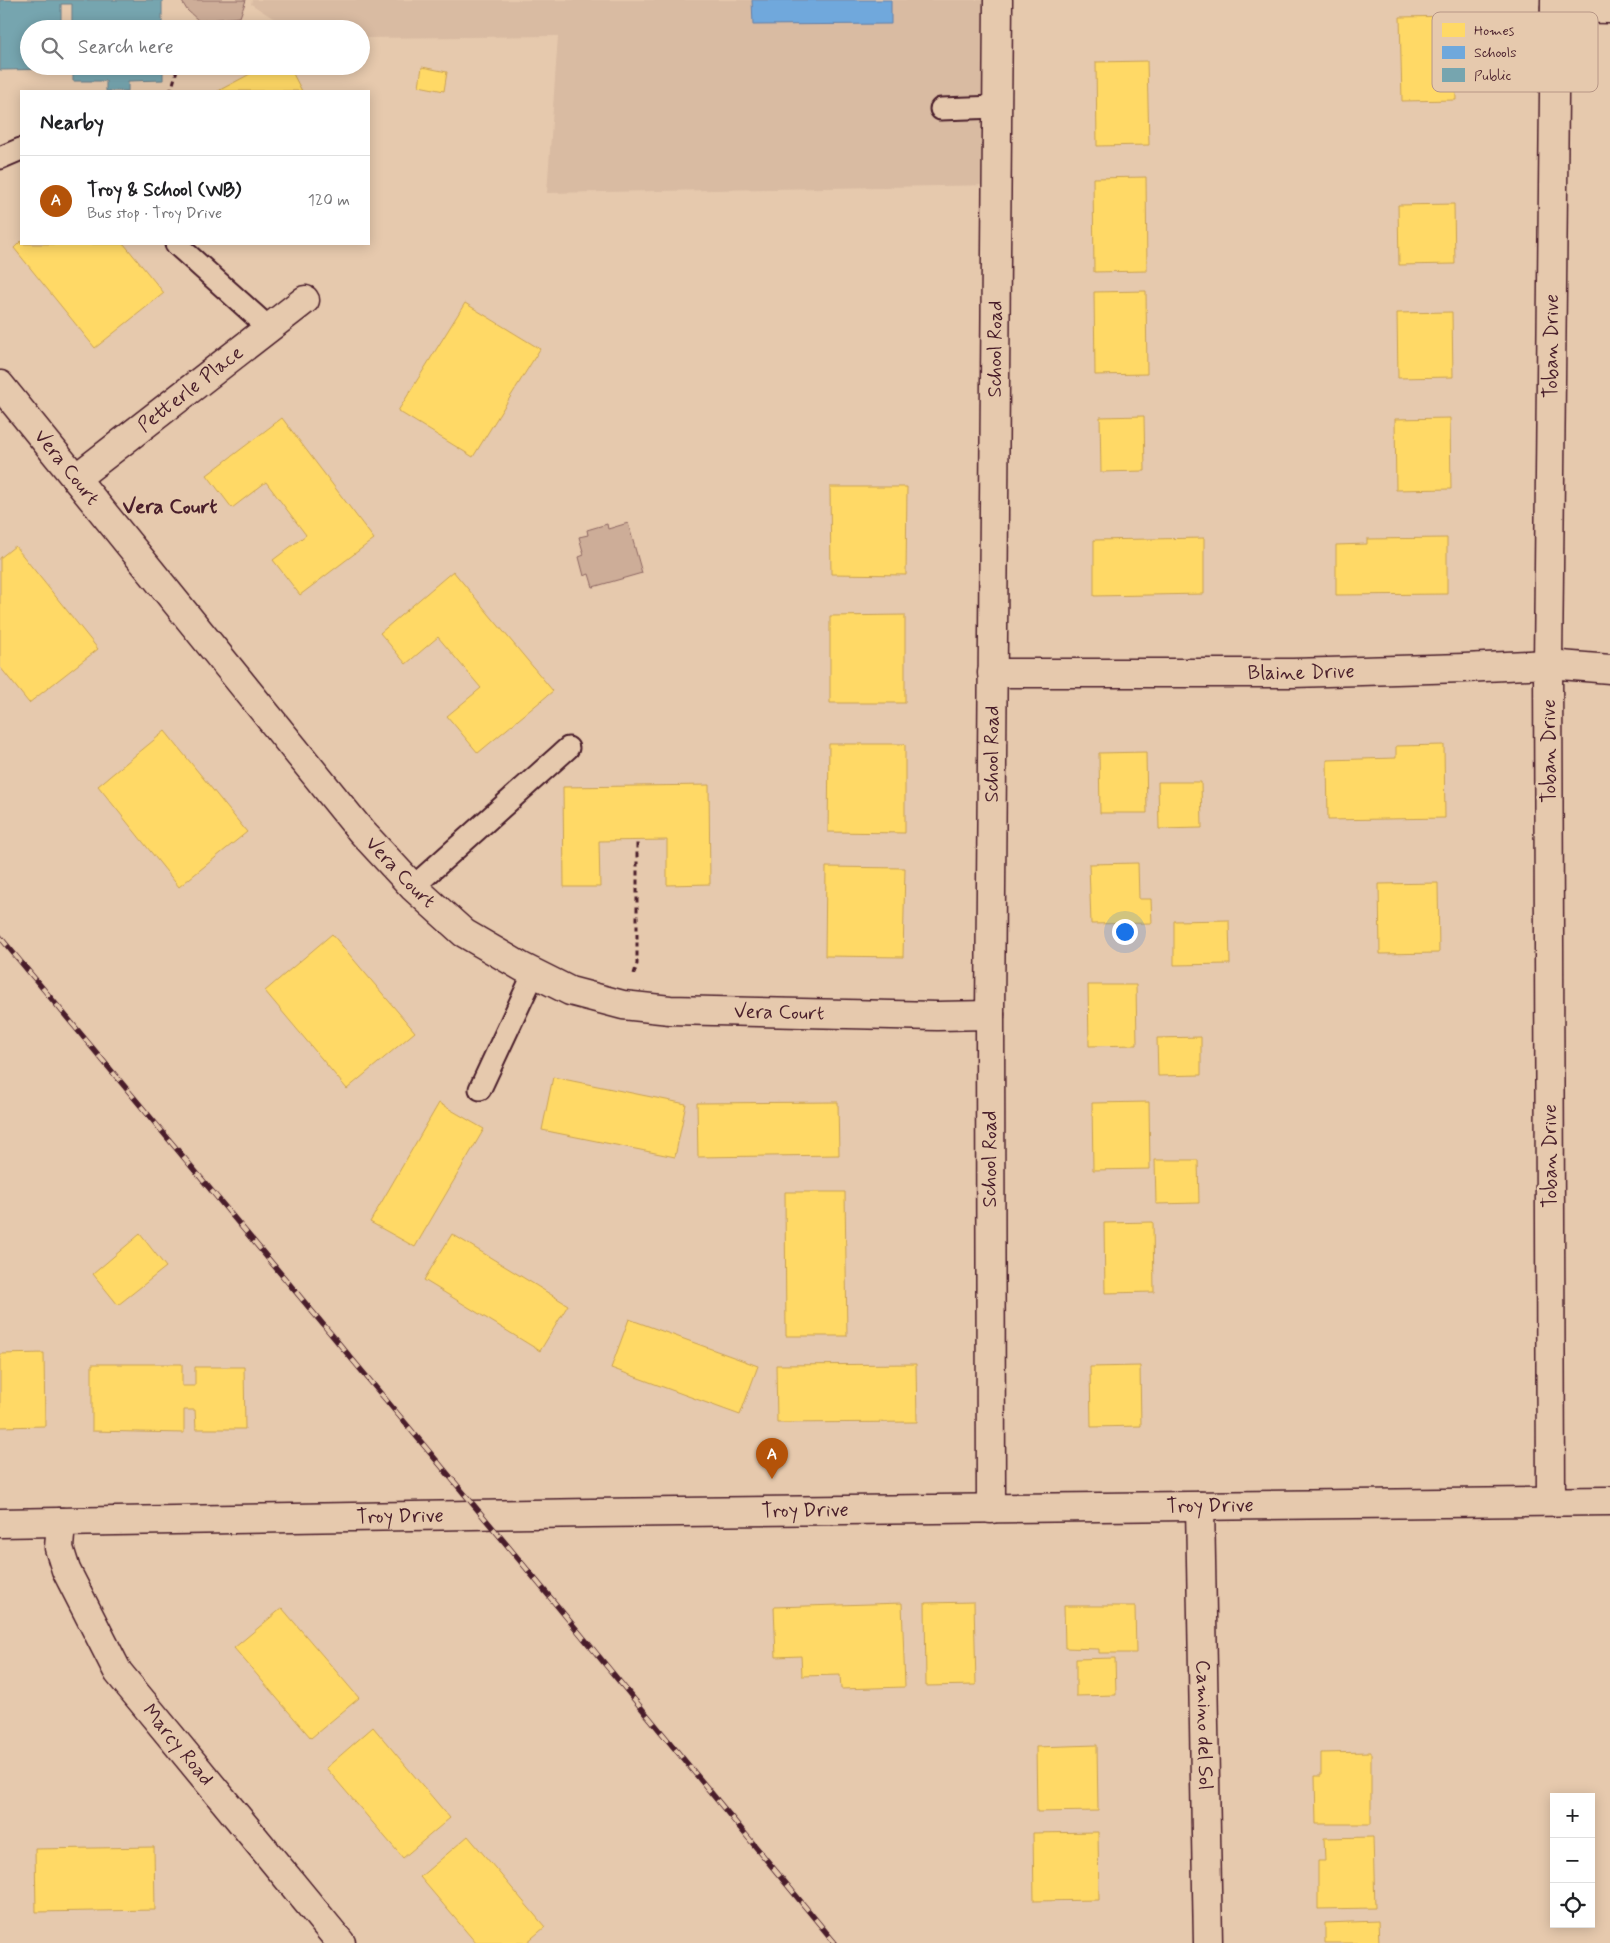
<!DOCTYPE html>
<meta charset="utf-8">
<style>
:root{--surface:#fff;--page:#f2f2f2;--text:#202124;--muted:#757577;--line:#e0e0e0;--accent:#b45309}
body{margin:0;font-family:Mynerve,sans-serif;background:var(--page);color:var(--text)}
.controls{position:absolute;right:15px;bottom:15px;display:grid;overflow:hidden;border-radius:0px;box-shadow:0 2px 12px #0003}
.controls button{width:45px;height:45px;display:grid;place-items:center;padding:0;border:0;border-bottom:1px solid var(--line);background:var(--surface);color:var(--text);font:25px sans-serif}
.you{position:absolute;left:1124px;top:931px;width:18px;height:18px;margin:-12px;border:4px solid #fff;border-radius:50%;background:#1a73e8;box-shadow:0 0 0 8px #1a73e833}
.badge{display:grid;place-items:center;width:32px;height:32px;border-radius:50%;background:var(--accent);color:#fff;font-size:16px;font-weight:700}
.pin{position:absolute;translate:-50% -41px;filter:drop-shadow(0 1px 2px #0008)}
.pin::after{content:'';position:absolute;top:26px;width:18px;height:15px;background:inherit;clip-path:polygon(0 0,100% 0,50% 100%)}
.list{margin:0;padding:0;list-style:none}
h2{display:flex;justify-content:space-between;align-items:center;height:65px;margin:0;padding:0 20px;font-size:21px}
h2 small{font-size:16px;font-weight:400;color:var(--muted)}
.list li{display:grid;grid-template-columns:32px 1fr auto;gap:15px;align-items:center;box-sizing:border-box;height:90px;padding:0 20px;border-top:1px solid var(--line)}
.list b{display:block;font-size:19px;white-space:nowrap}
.list p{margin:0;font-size:16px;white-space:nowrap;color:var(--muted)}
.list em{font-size:16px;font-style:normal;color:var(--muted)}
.icon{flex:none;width:28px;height:28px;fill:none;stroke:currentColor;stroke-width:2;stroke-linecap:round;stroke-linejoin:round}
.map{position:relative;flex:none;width:1610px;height:1943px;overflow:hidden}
.search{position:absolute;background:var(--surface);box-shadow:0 2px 12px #0003;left:20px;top:20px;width:350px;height:55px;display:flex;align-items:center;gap:12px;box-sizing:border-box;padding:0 18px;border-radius:28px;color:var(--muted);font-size:19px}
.panel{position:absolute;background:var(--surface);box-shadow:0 2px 12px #0003;left:20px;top:90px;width:350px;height:155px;border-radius:0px}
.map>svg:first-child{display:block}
</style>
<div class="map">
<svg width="1610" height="1943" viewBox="0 0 1610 1943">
<rect width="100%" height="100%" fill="#e6c9ad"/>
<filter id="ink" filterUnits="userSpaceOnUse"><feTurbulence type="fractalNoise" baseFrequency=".02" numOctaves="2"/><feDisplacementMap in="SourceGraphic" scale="10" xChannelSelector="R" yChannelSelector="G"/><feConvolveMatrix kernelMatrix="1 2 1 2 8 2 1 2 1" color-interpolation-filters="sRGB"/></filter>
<g filter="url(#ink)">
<polygon fill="#d9bba2" points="252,0 998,0 996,185 547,193 558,36 361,38 361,29 290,29 251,4"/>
<g fill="#cdad98" stroke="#8c6662">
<polygon points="181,0 246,0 240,17 199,21 187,10"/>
<polygon points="628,523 642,573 593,587 589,574 584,576 579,557 584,555 579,537 588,535 587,530 607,524 608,529"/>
</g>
<g fill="#ffd966" stroke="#c9a154">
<polygon points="1454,16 1456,100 1402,101 1400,17"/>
<polygon points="1147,61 1149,145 1097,146 1096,62"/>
<polygon points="265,66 289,66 302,91 218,91"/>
<polygon points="422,67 447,72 444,91 419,86"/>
<polygon points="1146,177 1147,271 1094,272 1093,178"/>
<polygon points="1454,204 1455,264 1399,265 1398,205"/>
<polygon points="21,241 21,244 124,244 164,293 95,348 14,248"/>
<polygon points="1146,291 1147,374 1095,375 1094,292"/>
<polygon points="465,303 540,349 473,457 398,411"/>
<polygon points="1452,312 1453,377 1398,378 1397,313"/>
<polygon points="1144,416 1145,471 1101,472 1100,417"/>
<polygon points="282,418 374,539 300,595 273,560 306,535 266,482 232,508 207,475"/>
<polygon points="1450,418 1451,489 1396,490 1395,419"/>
<polygon points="830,487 907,487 906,575 831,574"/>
<polygon points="1204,538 1204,594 1094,596 1094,540"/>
<polygon points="1447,538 1447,594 1336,595 1336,545 1367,544 1367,539"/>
<polygon points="15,546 98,649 29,703 0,667 0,558"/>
<polygon points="453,571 553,691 478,753 447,716 481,688 438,637 406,664 380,633"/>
<polygon points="905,615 905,703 830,703 830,616"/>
<polygon points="165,731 247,832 179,887 98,786"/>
<polygon points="829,744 905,744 905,833 828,832"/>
<polygon points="1444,745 1445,818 1328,820 1327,760 1396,758 1396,746"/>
<polygon points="1146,752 1147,813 1100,813 1099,753"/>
<polygon points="1158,782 1201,782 1202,828 1159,829"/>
<polygon points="709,785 710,884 667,885 667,840 599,841 600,887 564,887 563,787"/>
<polygon points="1138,863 1139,899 1151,899 1152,923 1091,924 1089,864"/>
<polygon points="826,867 905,868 903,957 825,956"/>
<polygon points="1438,883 1439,953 1380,954 1379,884"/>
<polygon points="1229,920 1230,964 1174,965 1174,921"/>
<polygon points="332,934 415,1032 347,1089 265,991"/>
<polygon points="1088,985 1136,985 1137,1045 1089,1046"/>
<polygon points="1201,1037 1201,1075 1158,1076 1157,1038"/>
<polygon points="553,1077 686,1104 675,1157 542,1130"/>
<polygon points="838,1102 839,1155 698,1157 697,1103"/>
<polygon points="1149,1102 1150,1169 1093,1170 1092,1103"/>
<polygon points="439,1103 484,1129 415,1247 370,1222"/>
<polygon points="1155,1160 1198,1160 1199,1203 1156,1204"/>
<polygon points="785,1192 845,1192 847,1336 786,1336"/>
<polygon points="1153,1222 1154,1292 1105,1293 1104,1223"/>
<polygon points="140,1234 166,1267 118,1305 93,1274"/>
<polygon points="452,1234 568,1305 540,1351 424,1280"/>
<polygon points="629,1319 758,1366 740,1415 611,1368"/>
<polygon points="44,1353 45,1426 0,1427 0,1354"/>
<polygon points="92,1364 182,1364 182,1386 195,1386 195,1367 244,1367 245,1429 196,1429 195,1410 184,1410 184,1433 92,1431"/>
<polygon points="916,1364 917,1422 777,1423 776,1365"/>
<polygon points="1140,1366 1141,1426 1091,1427 1090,1367"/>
<polygon points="974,1602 976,1685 926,1686 925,1603"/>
<polygon points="902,1603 905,1687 841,1689 840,1675 802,1676 801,1656 776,1657 774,1607"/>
<polygon points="1064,1606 1135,1606 1136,1653 1099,1653 1099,1649 1065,1648"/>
<polygon points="282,1608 359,1698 311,1738 234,1648"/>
<polygon points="1115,1658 1116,1695 1076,1696 1076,1659"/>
<polygon points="373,1727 450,1818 403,1858 326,1768"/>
<polygon points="1097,1745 1098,1811 1037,1812 1036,1747"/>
<polygon points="1371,1752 1371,1824 1316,1824 1315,1776 1321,1776 1321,1753"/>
<polygon points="1098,1832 1099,1900 1034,1901 1033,1833"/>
<polygon points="468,1836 545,1927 526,1943 476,1943 420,1877"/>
<polygon points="1373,1837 1375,1908 1318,1909 1318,1861 1325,1861 1324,1838"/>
<polygon points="154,1847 155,1910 36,1912 35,1849"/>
<polygon points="1378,1921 1379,1943 1325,1943 1325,1923"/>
</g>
<polygon fill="#6fa8dc" stroke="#647fa7" points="752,0 891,0 891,24 753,25"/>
<g fill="#76a5af" stroke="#697d87">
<polygon points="0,0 162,0 162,29 72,29 72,4 61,4 61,29 29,29 29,66 61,66 61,69 0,70"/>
<polygon points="73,66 163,66 163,80 128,81 128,91 106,91 106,81 73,81"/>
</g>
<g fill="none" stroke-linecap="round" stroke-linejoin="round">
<defs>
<g id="service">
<polyline points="941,109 997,107"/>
<polyline points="0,158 21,149"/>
<polyline points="176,244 269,328"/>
<polyline points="413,887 568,748"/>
<polyline points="480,1089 534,973"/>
</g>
<g id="minor">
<polyline points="1555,8 1610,9"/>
<path id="s1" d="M0,385l361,446 52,56 51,46 58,34 48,24 53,14 47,5 267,6 53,-1"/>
<path id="s2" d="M76,478l229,-178"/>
<path id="s3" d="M992,673h301l171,-5 84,-4 62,5"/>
<path id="s4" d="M1551,1501l-3,-837 7,-664"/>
<path id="s5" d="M1200,1506l8,437"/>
<path id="s6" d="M991,1509l-1,-494 8,-1015"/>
<path id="s7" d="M61,1522l-2,26 7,22 52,102 223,271"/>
</g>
<g id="tertiary">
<path id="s8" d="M0,1523l591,-10 1019,-12"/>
</g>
</defs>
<use href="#service" stroke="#4a1f2b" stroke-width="25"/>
<use href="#minor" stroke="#4a1f2b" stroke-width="31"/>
<use href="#tertiary" stroke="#4a1f2b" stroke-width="31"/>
<g stroke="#4a1f2b" stroke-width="3" stroke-dasharray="5 4" stroke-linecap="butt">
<polyline points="195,29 199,21"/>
<polyline points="169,91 172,88 178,66"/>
<polyline points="634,974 637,964 637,840"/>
</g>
<use href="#service" stroke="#e6c9ad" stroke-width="21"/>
<use href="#minor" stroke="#e6c9ad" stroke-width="28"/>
<use href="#tertiary" stroke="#e6c9ad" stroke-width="28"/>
<defs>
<polyline id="rail" points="0,937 507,1545 835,1943"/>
</defs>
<use href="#rail" stroke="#4a1f2b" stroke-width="5.5"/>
<use href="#rail" stroke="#e6c9ad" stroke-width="4" stroke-dasharray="11" stroke-linecap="butt"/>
</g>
</g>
<g text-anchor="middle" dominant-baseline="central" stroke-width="5" stroke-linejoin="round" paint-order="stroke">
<g font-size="20" fill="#4a1f2b" stroke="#e6c9ad">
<text stroke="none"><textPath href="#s4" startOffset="1155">Toban Drive</textPath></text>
<text stroke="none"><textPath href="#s6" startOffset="1160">School Road</textPath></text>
<text stroke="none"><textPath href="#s2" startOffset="145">Petterle Place</textPath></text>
<text stroke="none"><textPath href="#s1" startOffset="106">Vera Court</textPath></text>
<text stroke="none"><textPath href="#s3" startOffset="309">Blaine Drive</textPath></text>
<text transform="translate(1549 751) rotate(-90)">Toban Drive</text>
<text stroke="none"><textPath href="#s6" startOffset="755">School Road</textPath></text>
<text stroke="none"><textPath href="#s1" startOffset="631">Vera Court</textPath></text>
<text stroke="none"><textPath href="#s1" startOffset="1051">Vera Court</textPath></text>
<text transform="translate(1550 1156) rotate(-90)">Toban Drive</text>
<text transform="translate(990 1159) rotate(-90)">School Road</text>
<text stroke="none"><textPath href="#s8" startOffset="1210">Troy Drive</textPath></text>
<text stroke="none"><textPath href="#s8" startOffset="805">Troy Drive</textPath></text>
<text stroke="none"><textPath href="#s8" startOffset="400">Troy Drive</textPath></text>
<text stroke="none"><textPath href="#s5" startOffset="219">Camino del Sol</textPath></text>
<text stroke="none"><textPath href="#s7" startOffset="258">Marcy Road</textPath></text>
</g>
<g font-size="21" font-weight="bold" fill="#4a1f2b" stroke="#e6c9ad">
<text x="170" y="507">Vera Court</text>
</g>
</g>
<rect x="1432" y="12" width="166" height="80" rx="8" fill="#e6c9ad" stroke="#b79686" stroke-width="1"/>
<rect x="1442" y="23" width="23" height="14" fill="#ffd966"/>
<rect x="1442" y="46" width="23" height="13" fill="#6fa8dc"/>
<rect x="1442" y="68" width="23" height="14" fill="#76a5af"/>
<g font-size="14" fill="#4a1f2b">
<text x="1474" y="35">Homes</text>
<text x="1474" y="57">Schools</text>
<text x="1474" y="80">Public</text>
</g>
</svg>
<div class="controls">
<button>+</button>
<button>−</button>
<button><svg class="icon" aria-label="locate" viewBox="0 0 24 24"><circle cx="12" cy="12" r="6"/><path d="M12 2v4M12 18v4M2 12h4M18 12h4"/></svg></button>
</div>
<div class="you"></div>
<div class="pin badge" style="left:772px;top:1479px">A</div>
<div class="search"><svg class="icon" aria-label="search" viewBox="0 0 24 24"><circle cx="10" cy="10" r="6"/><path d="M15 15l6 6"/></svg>Search here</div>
<section class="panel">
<h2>Nearby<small></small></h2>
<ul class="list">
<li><span class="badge">A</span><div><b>Troy &amp; School (WB)</b><p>Bus stop · Troy Drive</p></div><em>120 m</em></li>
</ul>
</section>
</div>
